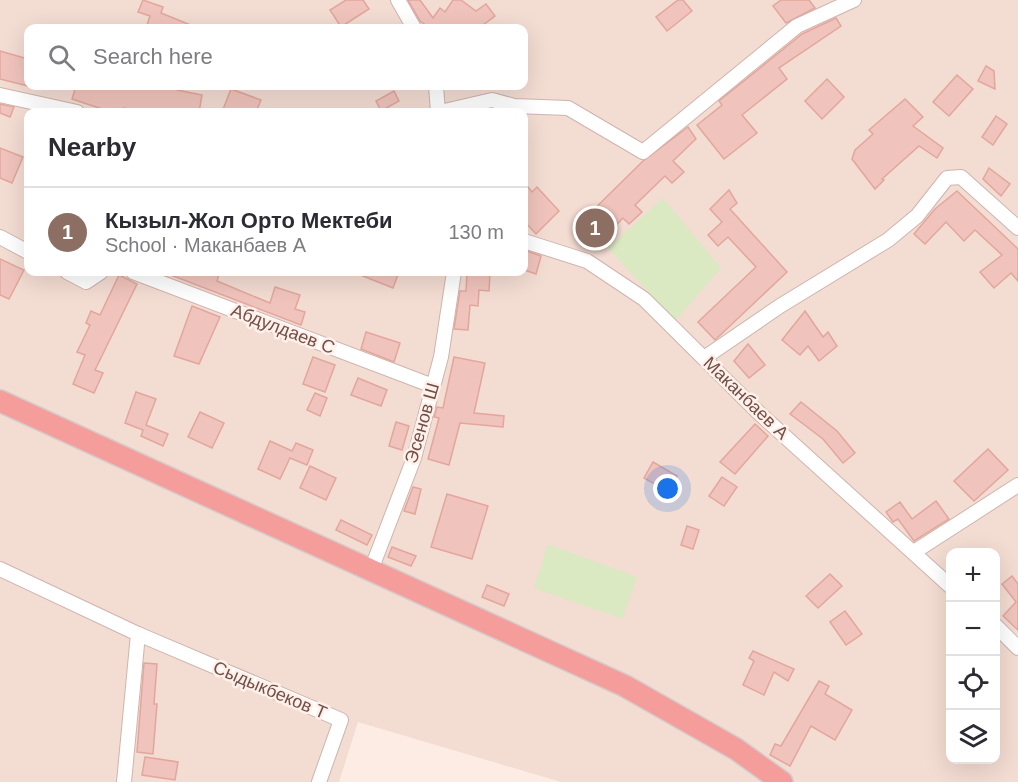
<!DOCTYPE html>
<meta charset="utf-8">
<style>
:root{--surface:#fff;--page:#f7f7f7;--text:#2b2b33;--muted:#7c7c81;--line:#e1e1e2;--accent:#111827}
body{margin:0;font-family:Arial,sans-serif;background:var(--page);color:var(--text)}
.controls{position:absolute;right:18px;bottom:18px;display:grid;overflow:hidden;border-radius:12px;box-shadow:0 6px 24px #0002}
.controls button{width:54px;height:54px;display:grid;place-items:center;padding:0;border:0;border-bottom:2px solid var(--line);background:var(--surface);color:var(--text);font:30px sans-serif}
.you{position:absolute;left:668px;top:489px;width:21px;height:21px;margin:-15px;border:4px solid #fff;border-radius:50%;background:#1a73e8;box-shadow:0 0 0 9px #1a73e833}
.badge{display:grid;place-items:center;width:39px;height:39px;border-radius:50%;background:var(--accent);color:#fff;font-size:20px;font-weight:700}
.pin{position:absolute;translate:-50% -50%;border:3px solid #fff;box-shadow:0 2px 6px #0006}
.list{margin:0;padding:0;list-style:none}
h2{display:flex;justify-content:space-between;align-items:center;height:78px;margin:0;padding:0 24px;font-size:26px}
h2 small{font-size:20px;font-weight:400;color:var(--muted)}
.list li{display:grid;grid-template-columns:39px 1fr auto;gap:18px;align-items:center;box-sizing:border-box;height:90px;padding:0 24px;border-top:2px solid var(--line)}
.list b{display:block;font-size:22px;white-space:nowrap}
.list p{margin:0;font-size:20px;white-space:nowrap;color:var(--muted)}
.list em{font-size:20px;font-style:normal;color:var(--muted)}
.icon{flex:none;width:33px;height:33px;fill:none;stroke:currentColor;stroke-width:2;stroke-linecap:round;stroke-linejoin:round}
.map{position:relative;flex:none;width:1018px;height:782px;overflow:hidden}
.search{position:absolute;background:var(--surface);box-shadow:0 6px 24px #0002;left:24px;top:24px;width:504px;height:66px;display:flex;align-items:center;gap:15px;box-sizing:border-box;padding:0 21px;border-radius:12px;color:var(--muted);font-size:22px}
.panel{position:absolute;background:var(--surface);box-shadow:0 6px 24px #0002;left:24px;top:108px;width:504px;height:168px;border-radius:12px}
.map>svg:first-child{display:block}
</style>
<div class="map">
<svg width="1018" height="782" viewBox="0 0 1018 782">
<rect width="100%" height="100%" fill="#fcece3"/>
<path fill="#f3dcd2" fill-rule="evenodd" d="M0,0h1018v782h-457l-203,-60 -19,60h-339zM28,28h496v58h-496zM28,112h496v160h-496zM950,552h46v208h-46z"/>
<g fill="#dbe9c2">
<polygon points="663,198 721,268 675,321 608,248"/>
<polygon points="548,544 637,577 622,619 534,588"/>
</g>
<g fill="#f0c4bc" stroke="#e3a69c" stroke-width="1.5">
<polygon points="143,0 163,7 161,13 198,28 146,28 150,16 138,12"/>
<polygon points="346,0 363,0 369,9 341,27 330,10"/>
<polygon points="408,0 420,0 433,18 440,8 445,12 453,0 461,0 476,11 486,4 495,16 479,28 425,28 427,26 420,21"/>
<polygon points="678,0 683,0 692,11 667,31 656,17"/>
<polygon points="781,0 809,0 815,8 786,23 773,6"/>
<polygon points="836,18 841,26 779,68 787,79 742,115 757,133 724,159 697,125 722,105 719,101 802,34"/>
<polygon points="0,51 28,59 28,86 0,79"/>
<polygon points="986,66 994,71 995,89 978,81"/>
<polygon points="957,75 973,89 949,116 933,102"/>
<polygon points="827,79 844,97 822,119 805,101"/>
<polygon points="76,86 179,86 177,90 202,95 199,112 140,112 124,108 123,112 111,112 72,99"/>
<polygon points="231,89 261,100 256,112 222,112"/>
<polygon points="394,91 399,101 381,111 376,101"/>
<polygon points="905,99 923,117 913,126 943,148 937,158 919,146 882,179 884,180 875,189 852,159 855,150 873,134 869,130"/>
<polygon points="0,104 14,107 10,117 0,113"/>
<polygon points="996,116 1007,124 993,145 982,137"/>
<polygon points="688,127 696,139 673,161 684,172 672,183 665,176 635,205 642,212 629,224 623,218 594,248 574,229 643,161"/>
<polygon points="0,148 23,157 12,183 0,178"/>
<polygon points="989,168 1010,184 1001,196 983,179"/>
<polygon points="524,182 532,192 537,187 559,211 536,234 524,221"/>
<polygon points="729,190 737,203 730,209 787,272 715,340 698,322 756,267 728,237 718,246 708,235 722,222 710,209"/>
<polygon points="957,191 1018,249 1018,281 1011,273 994,288 980,272 1002,255 975,230 964,241 946,222 925,244 914,234 935,209"/>
<polygon points="524,250 541,256 536,274 524,270"/>
<polygon points="0,259 24,270 9,299 0,295"/>
<polygon points="163,272 211,272 219,274 217,281 270,303 275,287 300,295 295,309 305,312 301,325"/>
<polygon points="353,272 399,272 393,288"/>
<polygon points="467,272 490,272 489,291 479,290 478,306 470,305 468,330 454,329 460,291 466,291"/>
<polygon points="119,275 137,284 95,370 103,373 94,393 73,384 85,355 77,352 90,325 86,323 91,311 100,315"/>
<polygon points="192,306 220,317 199,364 174,356"/>
<polygon points="805,311 823,337 828,332 837,346 819,361 808,346 800,355 782,340"/>
<polygon points="366,332 400,343 394,362 361,349"/>
<polygon points="748,344 765,365 749,378 734,361"/>
<polygon points="313,357 335,365 325,392 303,384"/>
<polygon points="454,357 485,363 474,413 504,416 503,427 460,423 449,465 428,459 439,418 434,417 437,407 443,408"/>
<polygon points="358,378 387,390 381,406 351,395"/>
<polygon points="136,392 156,399 146,425 168,434 163,446 141,436 143,430 125,423"/>
<polygon points="315,393 327,398 320,416 307,410"/>
<polygon points="801,402 837,431 855,453 843,463 823,439 790,414"/>
<polygon points="200,412 224,423 212,448 188,437"/>
<polygon points="396,422 409,426 402,450 389,446"/>
<polygon points="755,424 768,436 735,474 720,462"/>
<polygon points="270,441 292,451 296,443 313,450 307,465 290,458 280,479 258,469"/>
<polygon points="988,449 1008,470 974,501 954,481"/>
<polygon points="653,462 677,476 669,492 644,478"/>
<polygon points="310,466 336,478 326,500 300,488"/>
<polygon points="722,477 737,487 724,506 709,496"/>
<polygon points="413,487 421,489 415,514 404,511"/>
<polygon points="447,494 488,506 472,559 431,547"/>
<polygon points="936,501 949,519 914,541 898,519 893,522 886,512 900,502 912,519"/>
<polygon points="341,520 372,535 367,545 336,530"/>
<polygon points="687,526 699,530 693,549 681,545"/>
<polygon points="392,547 416,556 411,566 388,557"/>
<polygon points="830,574 842,586 818,608 806,596"/>
<polygon points="1012,576 1018,584 1018,630 1003,616 1016,602 1002,584"/>
<polygon points="487,585 509,594 504,606 482,597"/>
<polygon points="845,611 862,634 846,645 830,622"/>
<polygon points="753,651 794,669 788,681 774,672 764,695 743,685 754,661 749,658"/>
<polygon points="144,663 157,664 154,704 157,704 153,754 137,752"/>
<polygon points="819,681 829,686 825,694 852,710 835,740 811,726 790,766 770,755 775,744 781,746"/>
<polygon points="145,757 178,762 175,780 142,775"/>
</g>
<g fill="none" stroke-linecap="round" stroke-linejoin="round">
<defs>
<g id="minor">
<polyline points="398,0 414,28"/>
<polyline points="436,86 438,112"/>
<polyline points="0,95 77,112"/>
<polyline points="440,112 492,100 514,106 568,108 643,152 797,26 854,0"/>
<polyline points="0,237 28,252"/>
<polyline points="524,241 587,261 644,299 759,413 950,586"/>
<polyline points="67,272 86,282 101,272"/>
<polyline points="133,272 433,386"/>
<polyline points="704,358 780,306 888,240 917,216 947,178 961,177 1018,228"/>
<polyline points="914,552 1018,485"/>
<polyline points="0,569 138,634 341,720 319,782"/>
<polyline points="371,570 414,458 441,357 454,272"/>
<polyline points="996,626 1018,648"/>
<polyline points="124,782 138,634"/>
</g>
<polyline id="highway" points="0,401 625,686 736,749 782,782"/>
</defs>
<use href="#minor" stroke="#cfb4ad" stroke-width="16"/>
<use href="#highway" stroke="#d5cac9" stroke-width="24"/>
<use href="#minor" stroke="#fff" stroke-width="14"/>
<use href="#highway" stroke="#f59d9b" stroke-width="21"/>
</g>
<g text-anchor="middle" dominant-baseline="central" stroke-width="5" stroke-linejoin="round" paint-order="stroke">
<g font-size="18" fill="#734f4a" stroke="#fff1e9">
<text transform="translate(283 329) rotate(21)">Абдулдаев С</text>
<text transform="translate(746 398) rotate(44)">Маканбаев А</text>
<text transform="translate(422 423) rotate(-74)">Эсенов Ш</text>
<text transform="translate(270 690) rotate(23)">Сыдыкбеков Т</text>
</g>
</g>
</svg>
<div class="controls">
<button>+</button>
<button>−</button>
<button><svg class="icon" aria-label="locate" viewBox="0 0 24 24"><circle cx="12" cy="12" r="6"/><path d="M12 2v4M12 18v4M2 12h4M18 12h4"/></svg></button>
<button><svg class="icon" aria-label="layers" viewBox="0 0 24 24"><path d="M12 4l9 5-9 5-9-5zM3 14l9 5 9-5"/></svg></button>
</div>
<div class="you"></div>
<div class="pin badge" style="left:595px;top:228px;background:#8d6e63">1</div>
<div class="search"><svg class="icon" aria-label="search" viewBox="0 0 24 24"><circle cx="10" cy="10" r="6"/><path d="M15 15l6 6"/></svg>Search here</div>
<section class="panel">
<h2>Nearby<small></small></h2>
<ul class="list">
<li><span class="badge" style="background:#8d6e63">1</span><div><b>Кызыл-Жол Орто Мектеби</b><p>School · Маканбаев А</p></div><em>130 m</em></li>
</ul>
</section>
</div>
